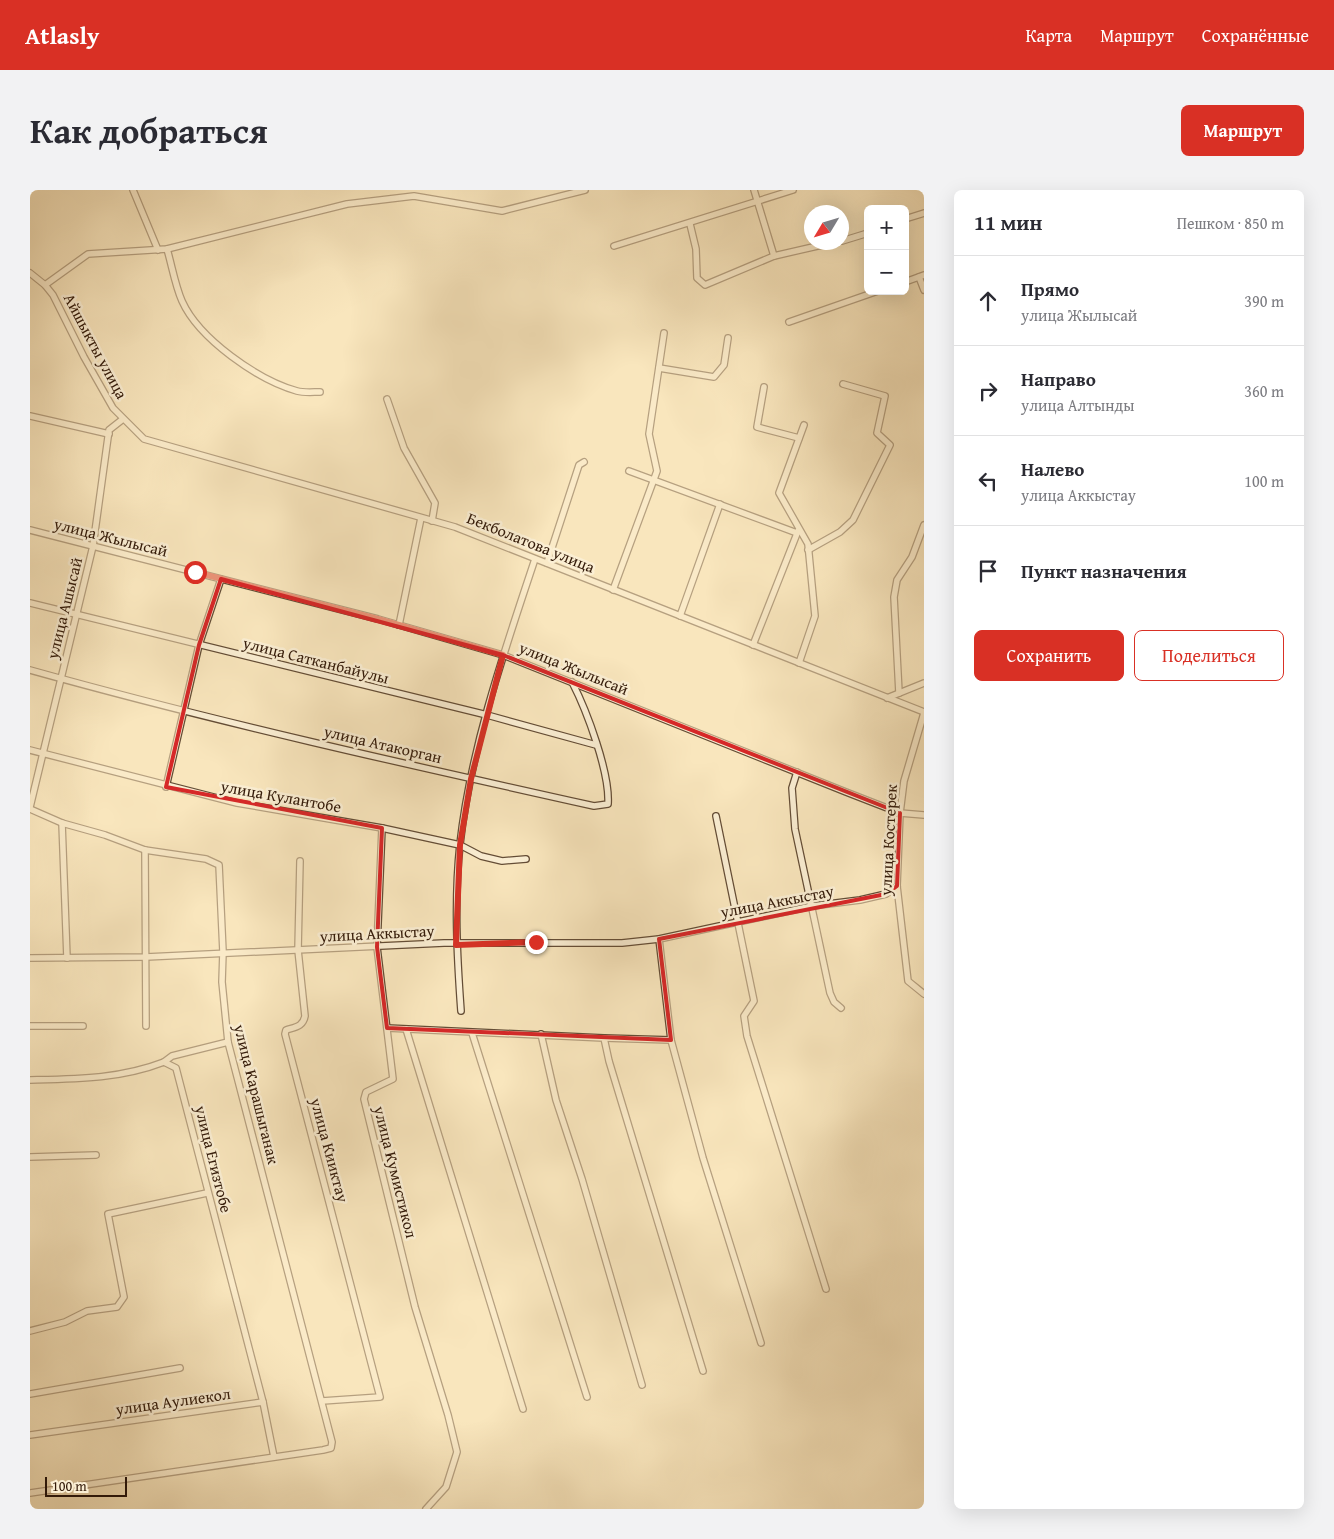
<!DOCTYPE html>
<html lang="ru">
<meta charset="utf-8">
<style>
:root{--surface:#fff;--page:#f2f2f3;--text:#2b2b33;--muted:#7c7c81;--line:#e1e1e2;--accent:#d93025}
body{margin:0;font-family:"Gentium Book Plus",serif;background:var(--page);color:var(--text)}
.controls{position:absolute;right:15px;top:15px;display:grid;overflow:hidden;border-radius:8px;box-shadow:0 5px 20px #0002}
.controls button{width:45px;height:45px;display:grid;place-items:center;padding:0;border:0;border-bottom:1px solid var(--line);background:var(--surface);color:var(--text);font:25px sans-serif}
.compass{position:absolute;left:774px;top:15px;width:45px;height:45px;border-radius:50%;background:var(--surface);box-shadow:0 5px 20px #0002;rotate:232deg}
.scale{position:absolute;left:15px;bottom:12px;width:82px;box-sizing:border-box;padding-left:5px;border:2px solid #331a09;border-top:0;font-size:14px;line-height:18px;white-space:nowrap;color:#331a09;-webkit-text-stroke:4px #fbefd4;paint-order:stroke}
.stop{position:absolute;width:15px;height:15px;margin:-11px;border:4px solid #d93025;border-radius:50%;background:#fff}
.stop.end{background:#d93025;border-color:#fff;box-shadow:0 1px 5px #0008}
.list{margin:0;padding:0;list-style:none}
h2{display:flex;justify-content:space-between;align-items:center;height:65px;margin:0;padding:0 20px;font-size:21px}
h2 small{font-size:16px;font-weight:400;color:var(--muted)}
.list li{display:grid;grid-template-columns:32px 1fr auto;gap:15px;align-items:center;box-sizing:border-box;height:90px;padding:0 20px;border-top:1px solid var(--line)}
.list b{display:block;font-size:19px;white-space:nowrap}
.list p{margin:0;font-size:16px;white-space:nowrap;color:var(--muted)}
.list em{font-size:16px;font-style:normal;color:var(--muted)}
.actions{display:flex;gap:10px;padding:15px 20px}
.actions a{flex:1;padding:11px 0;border:1px solid var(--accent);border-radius:8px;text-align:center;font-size:18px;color:var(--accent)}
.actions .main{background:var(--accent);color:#fff}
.icon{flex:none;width:28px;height:28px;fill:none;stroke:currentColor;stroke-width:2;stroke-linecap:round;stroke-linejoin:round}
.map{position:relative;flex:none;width:894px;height:1319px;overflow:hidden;border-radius:8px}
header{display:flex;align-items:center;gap:30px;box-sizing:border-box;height:70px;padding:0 25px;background:var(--accent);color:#fff}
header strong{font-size:24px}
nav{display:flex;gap:28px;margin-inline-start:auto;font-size:18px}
.intro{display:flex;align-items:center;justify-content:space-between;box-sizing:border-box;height:120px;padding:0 30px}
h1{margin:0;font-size:35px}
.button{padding:12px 22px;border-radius:8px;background:var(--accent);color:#fff;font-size:18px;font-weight:700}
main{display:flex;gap:30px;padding:0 30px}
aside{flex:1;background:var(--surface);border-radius:8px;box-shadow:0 5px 20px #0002}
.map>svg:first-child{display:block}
</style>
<header>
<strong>Atlasly</strong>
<nav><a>Карта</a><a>Маршрут</a><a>Сохранённые</a></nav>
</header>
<div class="intro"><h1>Как добраться</h1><a class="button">Маршрут</a></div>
<main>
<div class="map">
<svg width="894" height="1319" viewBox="0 0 894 1319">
<rect width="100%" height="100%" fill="#f9e6bd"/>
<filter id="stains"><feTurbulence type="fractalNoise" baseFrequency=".004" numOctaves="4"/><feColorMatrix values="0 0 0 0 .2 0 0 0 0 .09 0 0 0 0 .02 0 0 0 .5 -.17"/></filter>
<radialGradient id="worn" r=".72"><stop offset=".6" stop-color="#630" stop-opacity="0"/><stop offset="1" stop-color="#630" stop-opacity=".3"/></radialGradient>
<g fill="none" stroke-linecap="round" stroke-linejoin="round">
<defs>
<g id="minor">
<polyline points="103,0 128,60"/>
<polyline points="724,0 744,66"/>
<polyline points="875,29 894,23"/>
<polyline points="660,34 666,59 667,88 675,95 744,66 805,52"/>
<polyline points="812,51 838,43"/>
<polyline points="584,56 763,0"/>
<path d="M137,59c5,17 8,36 15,52 17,38 76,79 115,90 7,2 16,1 23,1"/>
<polyline points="0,83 15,95 23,105 54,167 83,218 114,249 425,337 894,522"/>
<polyline points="889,87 894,100"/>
<polyline points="875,92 894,85"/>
<polyline points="15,95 58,64 137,59 317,14 384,6 472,21 555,0"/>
<polyline points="759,132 848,101"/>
<polyline points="629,178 684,187 694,175 698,148"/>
<polyline points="734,197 727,237 769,248"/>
<polyline points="357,209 374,258 405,313 402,331"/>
<polyline points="0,226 79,244"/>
<polyline points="599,281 767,343"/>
<polyline points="0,340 348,429 473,465 816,602 870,623 894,625"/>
<polyline points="778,360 810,342 823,330 860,255 847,243 855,206 813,194"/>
<polyline points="517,373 549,275 554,272"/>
<polyline points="583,400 627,281 619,244 634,143"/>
<polyline points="0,413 457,525 566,555"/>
<polyline points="650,426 690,314"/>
<polyline points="369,435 391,328"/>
<polyline points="723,455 768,341"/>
<polyline points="769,473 785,426 778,354 749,303 774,235"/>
<path d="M0,480c186,52 375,94 564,136l14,-2c2,-31 -21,-93 -36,-122"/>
<polyline points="869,503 864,407 867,390 882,367 894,335"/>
<polyline points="857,508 894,493"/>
<polyline points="894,523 874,591 870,623 867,696 878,791 894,804"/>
<polyline points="0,560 207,613 352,638 430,655 451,666 472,671 496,669"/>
<polyline points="767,582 762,598 765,639 800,803 804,812 811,818"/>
<polyline points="136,597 169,455 191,389"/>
<polyline points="0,617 63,356 79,240 93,229"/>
<polyline points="0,619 32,633 75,645 115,660 176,669 189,675 193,762 192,792 198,852 302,1252 301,1258 293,1260 0,1303"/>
<polyline points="686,626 724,811 714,826 717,846 796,1099"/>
<polyline points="32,633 37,768"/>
<polyline points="352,638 347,757 363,889 336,902 334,909 385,1117 418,1225 427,1262 416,1297 396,1319"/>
<polyline points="115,660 116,836"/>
<path d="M270,671l-2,89 7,66c-2,11 -10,11 -19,14l-1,4 95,363 -58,4"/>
<polyline points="629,749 641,850"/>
<polyline points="0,768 116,767 414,753 592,753 629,749 782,716 830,710 856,704 867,696"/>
<path d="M431,821c-4,-55 -7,-111 -1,-167 11,-97 44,-192 75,-285"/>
<polyline points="0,836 53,836"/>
<polyline points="357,838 574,848 579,871 673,1181"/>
<polyline points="376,839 493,1219"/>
<polyline points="442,843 557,1207"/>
<polyline points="511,844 526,910 552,989 612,1195"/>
<polyline points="574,848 641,850 673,968 731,1153"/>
<polyline points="134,872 142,866 198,852"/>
<path d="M0,890c46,-1 90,-1 134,-18l12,6 87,334"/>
<polyline points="0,967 66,965"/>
<polyline points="0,1141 35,1132 57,1121 87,1117 94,1107 78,1024 177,1003"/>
<polyline points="0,1204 150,1178"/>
<polyline points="0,1245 233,1212 244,1267"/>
</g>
</defs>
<use href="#minor" stroke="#644d36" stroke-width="8"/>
<use href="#minor" stroke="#fbefd4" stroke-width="5.5"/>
</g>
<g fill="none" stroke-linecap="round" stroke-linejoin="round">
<polyline stroke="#d93025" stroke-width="6" points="165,382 348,429 473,465 441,589 430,655 426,755 506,752"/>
</g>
<path d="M0 0H894V1319H0ZM191,389l282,76 397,158 -3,73 -11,8 -227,45 12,101 -284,-12 -10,-81 5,-119 -216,-41 33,-142z" fill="#f9e6bd" fill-opacity=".55" fill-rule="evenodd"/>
<path fill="none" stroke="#d62828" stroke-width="4" stroke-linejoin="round" d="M191,389l282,76 397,158 -3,73 -11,8 -227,45 12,101 -284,-12 -10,-81 5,-119 -216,-41 33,-142z"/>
<g text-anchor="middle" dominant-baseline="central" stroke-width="5" stroke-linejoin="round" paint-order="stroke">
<g font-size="16" fill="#331a09" stroke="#fbefd4">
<text transform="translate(66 156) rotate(62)">Айшыкты улица</text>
<text transform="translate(81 347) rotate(14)">улица Жылысай</text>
<text transform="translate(501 352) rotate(22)">Бекболатова улица</text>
<text transform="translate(34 418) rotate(-76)">улица Ашысай</text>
<text transform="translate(286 470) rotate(14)">улица Сатканбайулы</text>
<text transform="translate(544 478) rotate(22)">улица Жылысай</text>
<text transform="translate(353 554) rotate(13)">улица Атакорган</text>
<text transform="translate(251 606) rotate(10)">улица Кулантобе</text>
<text transform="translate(858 650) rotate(-87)">улица Костерек</text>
<text transform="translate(747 711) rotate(-11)">улица Аккыстау</text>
<text transform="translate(347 743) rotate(-3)">улица Аккыстау</text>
<text transform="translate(227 904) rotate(76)">улица Карашыганак</text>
<text transform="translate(300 960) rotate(75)">улица Кииктау</text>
<text transform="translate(184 969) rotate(76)">улица Егизтобе</text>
<text transform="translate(366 982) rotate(76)">улица Кумистикол</text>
<text transform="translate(143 1211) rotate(-8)">улица Аулиекол</text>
</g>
</g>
<rect width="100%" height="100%" filter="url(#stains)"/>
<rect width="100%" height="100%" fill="url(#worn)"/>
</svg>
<div class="controls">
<button>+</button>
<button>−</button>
</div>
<svg class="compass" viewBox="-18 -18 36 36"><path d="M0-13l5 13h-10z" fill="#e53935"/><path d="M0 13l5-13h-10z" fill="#7c7c81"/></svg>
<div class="scale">100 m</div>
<div class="stop" style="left:165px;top:382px"></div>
<div class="stop end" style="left:506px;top:752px"></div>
</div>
<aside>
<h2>11 мин<small>Пешком · 850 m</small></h2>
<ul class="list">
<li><svg class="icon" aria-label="ahead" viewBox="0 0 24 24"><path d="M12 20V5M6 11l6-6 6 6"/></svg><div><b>Прямо</b><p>улица Жылысай</p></div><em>390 m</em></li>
<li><svg class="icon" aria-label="right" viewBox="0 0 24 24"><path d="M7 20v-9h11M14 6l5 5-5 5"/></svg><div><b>Направо</b><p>улица Алтынды</p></div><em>360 m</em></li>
<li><svg class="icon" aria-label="left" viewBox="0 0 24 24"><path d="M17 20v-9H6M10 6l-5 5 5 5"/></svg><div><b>Налево</b><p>улица Аккыстау</p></div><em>100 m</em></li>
<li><svg class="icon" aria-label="arrive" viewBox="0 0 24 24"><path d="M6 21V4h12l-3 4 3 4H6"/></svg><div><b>Пункт назначения</b></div></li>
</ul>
<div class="actions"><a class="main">Сохранить</a><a>Поделиться</a></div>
</aside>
</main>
